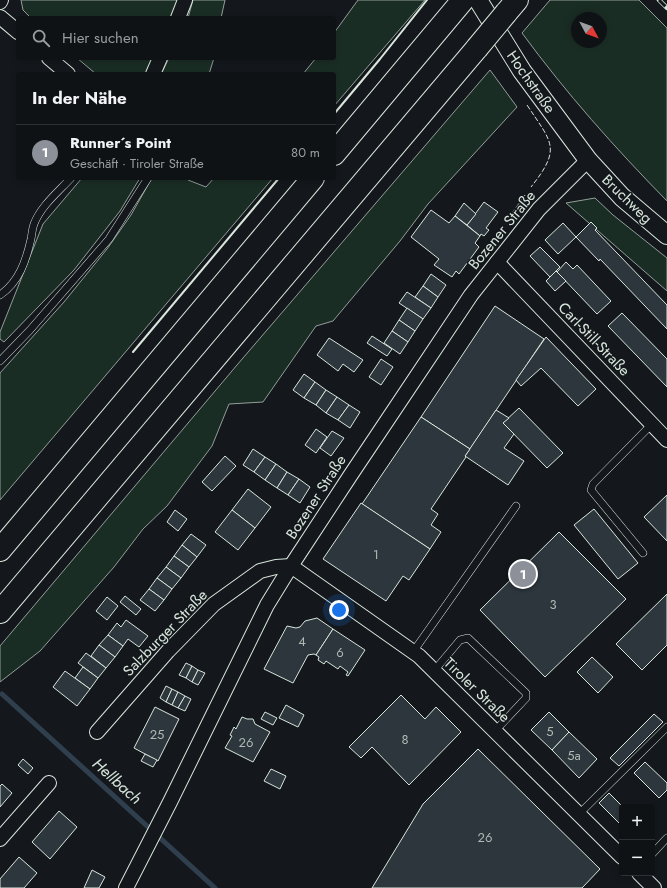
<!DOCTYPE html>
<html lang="de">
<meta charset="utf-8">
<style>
:root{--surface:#0f1215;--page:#181b1e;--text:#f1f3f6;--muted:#9b9ea0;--line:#2f3234;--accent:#8c9099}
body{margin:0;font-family:Jost,sans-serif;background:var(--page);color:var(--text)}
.controls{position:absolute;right:12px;bottom:12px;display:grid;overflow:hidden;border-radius:4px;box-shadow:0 2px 6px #0003}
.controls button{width:36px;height:36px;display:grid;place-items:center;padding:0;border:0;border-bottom:1px solid var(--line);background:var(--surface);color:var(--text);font:20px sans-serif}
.compass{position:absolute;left:571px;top:12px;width:36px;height:36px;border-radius:50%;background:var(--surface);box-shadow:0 2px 6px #0003;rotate:131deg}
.you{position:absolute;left:339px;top:610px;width:14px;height:14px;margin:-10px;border:3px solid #fff;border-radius:50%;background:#1a73e8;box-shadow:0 0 0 6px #1a73e833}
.badge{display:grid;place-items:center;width:26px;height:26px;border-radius:50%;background:var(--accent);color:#fff;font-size:13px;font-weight:700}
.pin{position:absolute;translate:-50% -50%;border:2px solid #fff;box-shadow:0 1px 4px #0006}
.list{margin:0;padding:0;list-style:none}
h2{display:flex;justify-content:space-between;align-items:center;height:52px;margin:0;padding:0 16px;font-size:17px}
h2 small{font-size:13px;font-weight:400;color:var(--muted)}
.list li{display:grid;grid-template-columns:26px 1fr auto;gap:12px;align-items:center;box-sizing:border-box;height:56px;padding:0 16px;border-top:1px solid var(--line)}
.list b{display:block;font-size:15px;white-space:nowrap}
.list p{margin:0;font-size:13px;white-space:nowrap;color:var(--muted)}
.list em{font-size:13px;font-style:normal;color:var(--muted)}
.icon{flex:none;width:22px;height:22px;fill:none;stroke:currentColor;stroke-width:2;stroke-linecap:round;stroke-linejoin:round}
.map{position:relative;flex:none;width:667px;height:888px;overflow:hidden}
.search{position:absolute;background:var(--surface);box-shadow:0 2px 6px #0003;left:16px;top:16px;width:320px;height:44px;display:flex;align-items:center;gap:10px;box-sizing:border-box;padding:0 14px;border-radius:4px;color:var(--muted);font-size:15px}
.panel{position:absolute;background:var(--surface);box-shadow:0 2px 6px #0003;left:16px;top:72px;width:320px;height:108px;border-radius:4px}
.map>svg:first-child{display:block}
</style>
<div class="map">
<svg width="667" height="888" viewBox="0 0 667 888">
<rect width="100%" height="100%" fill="#14181c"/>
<g fill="#1a2d24" stroke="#939e99" fill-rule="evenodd">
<polygon points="21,0 178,0 172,18 31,18 23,10"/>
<polygon points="193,0 225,0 221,18 188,18"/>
<polygon points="358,0 425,0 334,106 334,74 303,74 316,58 334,58 334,33"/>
<path d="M550,0h89l28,28v173c-52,-53 -101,-108 -145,-168zM577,18h24v24h-24z"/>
<polygon points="77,58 154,58 145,74 96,74"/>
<polygon points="169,58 214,58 209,74 161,74"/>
<polygon points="490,70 517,107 428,204 400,241 333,321 316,326 263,402 229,404 212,446 167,506 143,529 114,567 40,651 0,682 0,646 237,365"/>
<polygon points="82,178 140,178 120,211 74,270 4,342 0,339 0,332 43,224"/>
<polygon points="152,178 188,178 188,180 206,187 214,178 273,178 0,500 0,373 64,302 107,249 131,215"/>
<polygon points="595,198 613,215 667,258 667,291 566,203"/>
</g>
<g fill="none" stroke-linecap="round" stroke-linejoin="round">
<polyline stroke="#2f3f4d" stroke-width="5" points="2,694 215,888"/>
</g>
<g fill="#2c363c" stroke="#d8e6dc">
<polygon points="484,202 498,212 486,228 489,230 484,236 481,234 480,236 467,225"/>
<polygon points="464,203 476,214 467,225 455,216"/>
<polygon points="431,210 449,223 455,216 480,236 475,243 479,247 459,274 456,271 452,277 434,265 439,259 411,237"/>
<polygon points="591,222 597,228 595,230 667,305 667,329 600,259 599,261 576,237"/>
<polygon points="563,223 576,237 558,254 545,240"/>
<polygon points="540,247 560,267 550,277 530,256"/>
<polygon points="566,262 573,269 577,265 611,301 597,314 557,272"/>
<polygon points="556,271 566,281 555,291 546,281"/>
<polygon points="431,274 446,285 438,297 423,286"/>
<polygon points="423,286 438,297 431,308 415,297"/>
<polygon points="407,292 431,308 423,319 399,303"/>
<polygon points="495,306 544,339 470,449 421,417"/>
<polygon points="407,308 423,319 415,331 399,320"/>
<polygon points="622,313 667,359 667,387 608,326"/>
<polygon points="399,320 415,331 408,342 392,331"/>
<polygon points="392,331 408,342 400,354 384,343"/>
<polygon points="372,336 392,349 387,356 367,343"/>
<polygon points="546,337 596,389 578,406 541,368 521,386 516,380"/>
<polygon points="329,338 363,360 354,372 343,364 338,371 317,355"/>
<polygon points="381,359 393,367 381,385 369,377"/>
<polygon points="304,374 315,382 304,398 293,390"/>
<polygon points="315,382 326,390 316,405 304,398"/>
<polygon points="326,390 337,397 326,413 316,405"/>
<polygon points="337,397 349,405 338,420 326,413"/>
<polygon points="349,405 360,412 350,428 338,420"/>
<polygon points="519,408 563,453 547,468 503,423"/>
<polygon points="496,410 509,418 503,423 514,434 504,448 524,461 508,485 465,456"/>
<polygon points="421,417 470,449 465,456 466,457 431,509 438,514 431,525 441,532 430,549 362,504"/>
<polygon points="316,429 327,437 316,453 305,445"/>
<polygon points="332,431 344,438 331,456 320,448"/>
<polygon points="253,449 265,457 254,472 243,465"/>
<polygon points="225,456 236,466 212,491 202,482"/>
<polygon points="265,457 276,464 265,480 254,472"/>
<polygon points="276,464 287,472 277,488 265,480"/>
<polygon points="287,472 299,479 288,495 277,488"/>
<polygon points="299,479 310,487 300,503 288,495"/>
<polygon points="248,489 271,507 255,528 232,510"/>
<polygon points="667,495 667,541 644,517"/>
<polygon points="361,503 430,549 409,580 403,576 386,601 323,559"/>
<polygon points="594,509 638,563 618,579 574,525"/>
<polygon points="175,510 187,519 178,531 167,522"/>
<polygon points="232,510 255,528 238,550 215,532"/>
<polygon points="559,532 626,599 545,677 480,610"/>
<polygon points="191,534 206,545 197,557 182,545"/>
<polygon points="182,545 197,557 189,567 174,556"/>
<polygon points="174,556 189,567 181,578 166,567"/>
<polygon points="166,567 181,578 172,589 157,578"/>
<polygon points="157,578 172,589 164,600 149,589"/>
<polygon points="149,589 164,600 155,611 140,600"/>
<polygon points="667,594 667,645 642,670 616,644"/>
<polygon points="125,596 141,609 136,615 120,602"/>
<polygon points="107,597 118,606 107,620 96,611"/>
<polygon points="317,618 333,629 316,655 314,654 308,655 293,683 264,669 287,626 296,628 300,627 305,621"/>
<polygon points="126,620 148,636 139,647 128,639 123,646 108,635 117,623 121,627"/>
<polygon points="333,629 365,650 348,676 346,675 348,672 340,666 338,669 326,661 324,664 318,660 319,657 316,655"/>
<polygon points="108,635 123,646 115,657 99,645"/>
<polygon points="99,645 115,657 106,668 91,656"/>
<polygon points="86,653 106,668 98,678 78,663"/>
<polygon points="592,657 613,677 598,693 577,672"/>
<polygon points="186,663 192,666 186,678 179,675"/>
<polygon points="192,666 198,670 192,682 186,678"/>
<polygon points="83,667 98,678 90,689 75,678"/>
<polygon points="198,670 205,673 198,685 192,682"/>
<polygon points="65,671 90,689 77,706 53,687"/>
<polygon points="166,686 172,689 166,702 160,698"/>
<polygon points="172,689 178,692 172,705 166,702"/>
<polygon points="178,692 185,696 178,708 172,705"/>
<polygon points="401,695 425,719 436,707 461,732 409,785 372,747 361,758 349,747"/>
<polygon points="185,696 191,699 185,711 178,708"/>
<polygon points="286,705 304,715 298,727 279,718"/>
<polygon points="155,707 179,719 158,761 134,748"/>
<polygon points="265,712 277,718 273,725 261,719"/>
<polygon points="549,712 569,732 552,750 531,730"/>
<polygon points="654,714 663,722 619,766 610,758"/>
<polygon points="242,717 247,719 253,719 255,724 270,732 253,762 225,748 232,736 230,735 234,727 236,729"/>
<polygon points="569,732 597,759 579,778 552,750"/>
<polygon points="478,749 600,869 582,888 372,888 423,804"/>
<polygon points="145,754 157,760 153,767 141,761"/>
<polygon points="23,759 33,768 28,774 18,765"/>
<polygon points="645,762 667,783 667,790 659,798 634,773"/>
<polygon points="271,769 286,776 280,789 264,781"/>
<polygon points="2,784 12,793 0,807 0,786"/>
<polygon points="609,793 623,807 622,807 622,826 599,803"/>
<polygon points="59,811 77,827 50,859 32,842"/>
<polygon points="19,857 37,873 24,888 0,888 0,879"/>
<polygon points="92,870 105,877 99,888 84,888"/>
</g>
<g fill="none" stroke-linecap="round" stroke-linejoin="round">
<defs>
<g id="service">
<path d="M0,295c19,-13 26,-34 31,-56 1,-5 1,-10 3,-15 7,-18 24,-32 37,-46"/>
<polyline points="0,361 30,330 109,239 148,178"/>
<polyline points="643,553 591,490 593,484 652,424"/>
<polyline points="413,652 516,506"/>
<polyline points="434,671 460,640 468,638 526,693 526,698 495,731"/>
<polyline points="579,814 667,727"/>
<polyline points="652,854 667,838"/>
</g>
<g id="minor">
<polyline points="0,2 1,0"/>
<polyline points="0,17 18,32"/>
<polyline points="178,18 185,0"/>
<polyline points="49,58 68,74"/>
<polyline points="153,74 160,58"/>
<polyline points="497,262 667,440"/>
<polyline points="97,732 168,651 214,604 260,571 276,567 291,566 419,656 622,857"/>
<polyline points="0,839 49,783"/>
<polyline points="639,873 654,888"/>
<polyline points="126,888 170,802 267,605 291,566 350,476 471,295 539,209 588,160"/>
</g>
<polyline id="tertiary" points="478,0 522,71 588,160 622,197 667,235"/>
<g id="motorway">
<polyline points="506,13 517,0"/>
<polyline points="334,154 463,0"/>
<polyline points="0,550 313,178"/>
<polyline points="0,612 477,48"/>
</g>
</defs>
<use href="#service" stroke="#d8e6dc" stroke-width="8"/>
<use href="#minor" stroke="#d8e6dc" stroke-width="16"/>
<use href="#tertiary" stroke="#d8e6dc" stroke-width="20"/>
<use href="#motorway" stroke="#d8e6dc" stroke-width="24"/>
<use href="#service" stroke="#14181c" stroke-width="7"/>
<use href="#minor" stroke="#14181c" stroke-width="14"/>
<use href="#tertiary" stroke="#14181c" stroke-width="18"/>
<use href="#motorway" stroke="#14181c" stroke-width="22"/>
<defs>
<polyline id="rail" points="659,0 667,8"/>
</defs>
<use href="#rail" stroke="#d8e6dc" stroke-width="4.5"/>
<use href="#rail" stroke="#14181c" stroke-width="3" stroke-dasharray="9" stroke-linecap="butt"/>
<defs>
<polyline id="motorway-bridge" points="477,48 506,13"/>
</defs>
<use href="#motorway-bridge" stroke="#d8e6dc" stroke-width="24" stroke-linecap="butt"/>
<use href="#motorway-bridge" stroke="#14181c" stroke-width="22"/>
<g stroke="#d8e6dc" stroke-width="1" stroke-dasharray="5 2" stroke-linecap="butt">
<path d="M527,105c25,38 35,43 4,82"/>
<polyline points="508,219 525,195"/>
</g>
<g stroke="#d8e6dc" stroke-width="2">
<polyline points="334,114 380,59 427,0"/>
<polyline points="133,352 279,178"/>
</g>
</g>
<g text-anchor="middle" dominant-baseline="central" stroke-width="3" stroke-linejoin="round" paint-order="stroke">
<g font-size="13" fill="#adbab4">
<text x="376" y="554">1</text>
<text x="553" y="604">3</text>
<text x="302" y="641">4</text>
<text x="340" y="652">6</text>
<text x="550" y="731">5</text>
<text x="157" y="734">25</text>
<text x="405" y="739">8</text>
<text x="246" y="742">26</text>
<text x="574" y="755">5a</text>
<text x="485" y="837">26</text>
</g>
<g font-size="15" fill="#d8e6dc" stroke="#14181c">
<text transform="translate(531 82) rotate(55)">Hochstraße</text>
<text transform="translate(627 199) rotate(44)">Bruchweg</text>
<text transform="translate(502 230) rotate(-51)">Bozener Straße</text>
<text transform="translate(594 339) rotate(46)">Carl-Still-Straße</text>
<text transform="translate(316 497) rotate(-57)">Bozener Straße</text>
<text transform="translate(165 633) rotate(-46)">Salzburger Straße</text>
<text transform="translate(477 690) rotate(44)">Tiroler Straße</text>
</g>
<g font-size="16" font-style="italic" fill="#d8e6dc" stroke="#14181c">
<text transform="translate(117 781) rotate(42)">Hellbach</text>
</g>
</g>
</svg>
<div class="controls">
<button>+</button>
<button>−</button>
</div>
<svg class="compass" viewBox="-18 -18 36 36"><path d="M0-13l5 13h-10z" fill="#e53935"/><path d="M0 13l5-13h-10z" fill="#9b9ea0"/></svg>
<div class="you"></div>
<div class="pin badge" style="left:523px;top:574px">1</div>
<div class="search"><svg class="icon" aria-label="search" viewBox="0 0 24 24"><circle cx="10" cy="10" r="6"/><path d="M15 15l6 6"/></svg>Hier suchen</div>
<section class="panel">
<h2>In der Nähe<small></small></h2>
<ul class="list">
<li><span class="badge">1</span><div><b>Runner´s Point</b><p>Geschäft · Tiroler Straße</p></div><em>80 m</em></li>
</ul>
</section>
</div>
